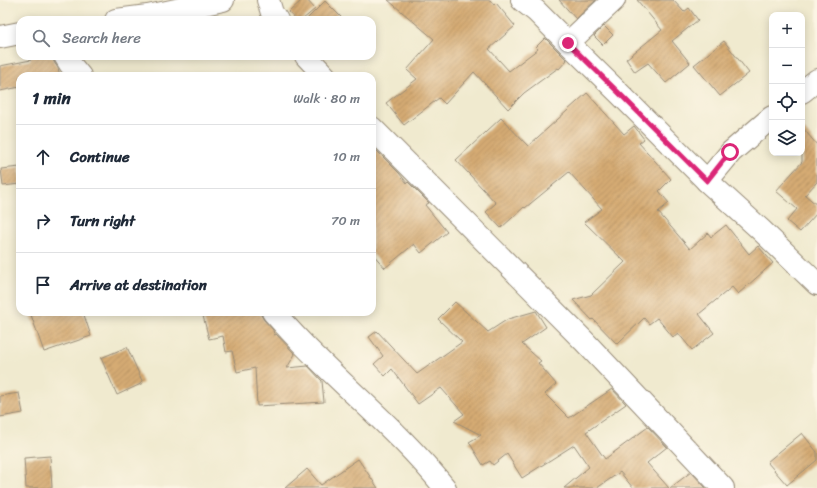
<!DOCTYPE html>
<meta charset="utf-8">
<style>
:root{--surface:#fff;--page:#f6f6f7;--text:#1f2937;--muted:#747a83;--line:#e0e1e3}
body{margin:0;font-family:Sriracha,sans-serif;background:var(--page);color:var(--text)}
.controls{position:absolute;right:12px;top:12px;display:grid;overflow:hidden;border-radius:8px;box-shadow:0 2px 10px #0003}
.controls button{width:36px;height:36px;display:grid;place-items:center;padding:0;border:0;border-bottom:1px solid var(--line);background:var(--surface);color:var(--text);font:20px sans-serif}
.stop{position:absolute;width:12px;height:12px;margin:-9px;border:3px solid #db2777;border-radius:50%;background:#fff}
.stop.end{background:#db2777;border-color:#fff;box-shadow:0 1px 4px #0008}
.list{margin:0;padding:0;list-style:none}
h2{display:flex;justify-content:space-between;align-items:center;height:52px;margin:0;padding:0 16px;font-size:17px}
h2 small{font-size:13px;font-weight:400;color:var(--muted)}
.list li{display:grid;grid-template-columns:26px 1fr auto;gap:12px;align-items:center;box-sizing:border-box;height:64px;padding:0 16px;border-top:1px solid var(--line)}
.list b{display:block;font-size:15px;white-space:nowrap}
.list em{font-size:13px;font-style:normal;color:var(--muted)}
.icon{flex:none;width:22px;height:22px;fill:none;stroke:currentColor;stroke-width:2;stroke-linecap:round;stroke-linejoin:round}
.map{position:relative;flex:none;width:817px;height:488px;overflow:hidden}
.search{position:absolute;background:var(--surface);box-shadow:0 2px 10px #0003;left:16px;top:16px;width:360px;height:44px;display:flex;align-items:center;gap:10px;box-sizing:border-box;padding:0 14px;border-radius:12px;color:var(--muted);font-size:15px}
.panel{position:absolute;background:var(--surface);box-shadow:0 2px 10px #0003;left:16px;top:72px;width:360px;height:244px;border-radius:12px}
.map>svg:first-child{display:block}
</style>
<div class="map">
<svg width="817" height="488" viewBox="0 0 817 488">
<defs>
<pattern id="building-hatch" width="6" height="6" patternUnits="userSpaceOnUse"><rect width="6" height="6" fill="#d5ab73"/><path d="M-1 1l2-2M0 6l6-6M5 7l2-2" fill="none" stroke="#ae8b5e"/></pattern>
</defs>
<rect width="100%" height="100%" fill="#fcf5e5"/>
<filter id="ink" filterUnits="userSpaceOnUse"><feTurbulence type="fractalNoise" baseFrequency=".025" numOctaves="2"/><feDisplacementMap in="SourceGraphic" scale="8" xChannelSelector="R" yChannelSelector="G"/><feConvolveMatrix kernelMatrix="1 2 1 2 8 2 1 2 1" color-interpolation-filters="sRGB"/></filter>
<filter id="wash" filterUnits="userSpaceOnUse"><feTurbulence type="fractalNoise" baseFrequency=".012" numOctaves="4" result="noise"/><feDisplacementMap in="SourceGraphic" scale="16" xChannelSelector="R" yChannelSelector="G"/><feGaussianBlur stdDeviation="0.9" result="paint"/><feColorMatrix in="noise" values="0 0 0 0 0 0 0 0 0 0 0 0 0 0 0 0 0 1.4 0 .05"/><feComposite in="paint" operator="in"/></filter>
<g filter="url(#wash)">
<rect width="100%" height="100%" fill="#f0eacf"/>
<g id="blocks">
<g fill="url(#building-hatch)">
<polygon points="302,0 307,0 315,9 302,20 296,20 289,12"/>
<polygon points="388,0 490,0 494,5 496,3 515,26 489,49 509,71 538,49 536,47 545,38 567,60 559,69 558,68 524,93 508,109 474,72 445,104 439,98 404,125 386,103 417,79 407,70 434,39"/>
<polygon points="559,0 596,0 576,19"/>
<polygon points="637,0 673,0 684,12 689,8 698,20 672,41 690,63 666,83 648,63 635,72 626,59 662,30"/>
<polygon points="325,1 344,20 306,20"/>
<polygon points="604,26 613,35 603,45 594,36"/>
<polygon points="724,41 749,73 720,96 694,65"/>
<polygon points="30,56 53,56 54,62 58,68 60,76 20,76 20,87 0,91 0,66 31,60"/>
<polygon points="587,93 624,134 634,126 644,139 639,143 671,179 659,191 669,203 658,212 690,249 708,233 711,237 726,225 749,254 758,246 773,263 738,294 732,287 699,314 714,333 692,350 678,333 673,337 657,318 649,324 644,318 617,344 593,319 592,320 573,300 591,295 625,262 584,222 602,209 569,172 525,208 524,207 501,228 486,212 496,203 456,160 501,118 528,146"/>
<polygon points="802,127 817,145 817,182 805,195 817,205 817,213 800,232 787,221 797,209 776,191 802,162"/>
<polygon points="372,146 399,173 407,183 408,182 429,203 425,205 447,232 421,253 414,244 385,268 372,253"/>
<polygon points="20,167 20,184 3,186 1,169"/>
<polygon points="455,302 488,332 508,319 536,311 546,327 522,344 541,361 538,363 556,384 545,394 569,418 612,389 626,404 586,432 605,459 648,427 667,447 647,463 669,488 633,488 620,472 597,488 564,488 589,467 574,445 522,478 507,454 493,465 490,461 483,465 469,442 481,435 454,421 464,414 441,388 418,404 392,369 385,376 374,364 383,356 369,337 377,331 417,374 462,342 438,319"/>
<polygon points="30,312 83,312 91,336 44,352"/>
<polygon points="202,312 261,312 261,315 264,320 273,330 274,335 276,334 295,354 287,368 308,366 322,381 324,402 257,406 255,368 237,372 232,351 226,352 223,336 209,339"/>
<polygon points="127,347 143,383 117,395 101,358"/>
<polygon points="19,393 23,413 0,417 0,396"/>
<polygon points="802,433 817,452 817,460 787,485 767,462"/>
<polygon points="50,456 52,488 26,488 24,458"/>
<polygon points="358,459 378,488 285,488 307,469 321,485"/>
<polygon points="691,472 706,488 670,488"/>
</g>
</g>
</g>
<g filter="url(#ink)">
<use href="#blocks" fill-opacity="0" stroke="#968a76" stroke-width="1"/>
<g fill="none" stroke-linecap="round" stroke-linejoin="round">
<defs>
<g id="minor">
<polyline points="268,0 272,13 277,20"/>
<polyline points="522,0 536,11 568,43 620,94 707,181 761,230 817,284"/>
<polyline points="116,20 148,16 223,0"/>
<polyline points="0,37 20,33"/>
<polyline points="568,43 614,0"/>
<polyline points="65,56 70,64 80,76"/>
<polyline points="306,56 325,76"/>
<polyline points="802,92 817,80"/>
<polyline points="372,128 385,141 584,341 723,488"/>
<polyline points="707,181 731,152 772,117"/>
<path d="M273,312c14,15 27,30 42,44 44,44 91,83 130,132"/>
</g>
</defs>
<use href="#minor" stroke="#968a76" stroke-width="24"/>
<use href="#minor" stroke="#fff" stroke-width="22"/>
</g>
</g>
<g fill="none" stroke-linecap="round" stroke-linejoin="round" filter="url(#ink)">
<polyline stroke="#db2777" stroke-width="5" points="568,43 620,94 707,181 730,152"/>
</g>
</svg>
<div class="controls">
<button>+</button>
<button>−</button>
<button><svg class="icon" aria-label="locate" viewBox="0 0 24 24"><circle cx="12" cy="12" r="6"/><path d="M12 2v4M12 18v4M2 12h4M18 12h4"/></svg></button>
<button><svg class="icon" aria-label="layers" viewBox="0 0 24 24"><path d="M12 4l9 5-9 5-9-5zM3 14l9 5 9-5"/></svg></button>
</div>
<div class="stop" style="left:730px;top:152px"></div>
<div class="stop end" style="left:568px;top:43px"></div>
<div class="search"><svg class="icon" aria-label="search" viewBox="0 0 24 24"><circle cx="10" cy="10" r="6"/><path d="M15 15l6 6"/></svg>Search here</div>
<section class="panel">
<h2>1 min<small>Walk · 80 m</small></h2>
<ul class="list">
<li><svg class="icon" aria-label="ahead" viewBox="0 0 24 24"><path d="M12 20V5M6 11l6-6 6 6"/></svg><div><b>Continue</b></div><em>10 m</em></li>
<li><svg class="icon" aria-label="right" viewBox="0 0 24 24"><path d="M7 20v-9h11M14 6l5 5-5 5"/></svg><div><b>Turn right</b></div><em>70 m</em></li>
<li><svg class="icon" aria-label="arrive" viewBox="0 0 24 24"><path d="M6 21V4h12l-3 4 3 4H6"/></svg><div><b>Arrive at destination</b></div></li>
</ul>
</section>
</div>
